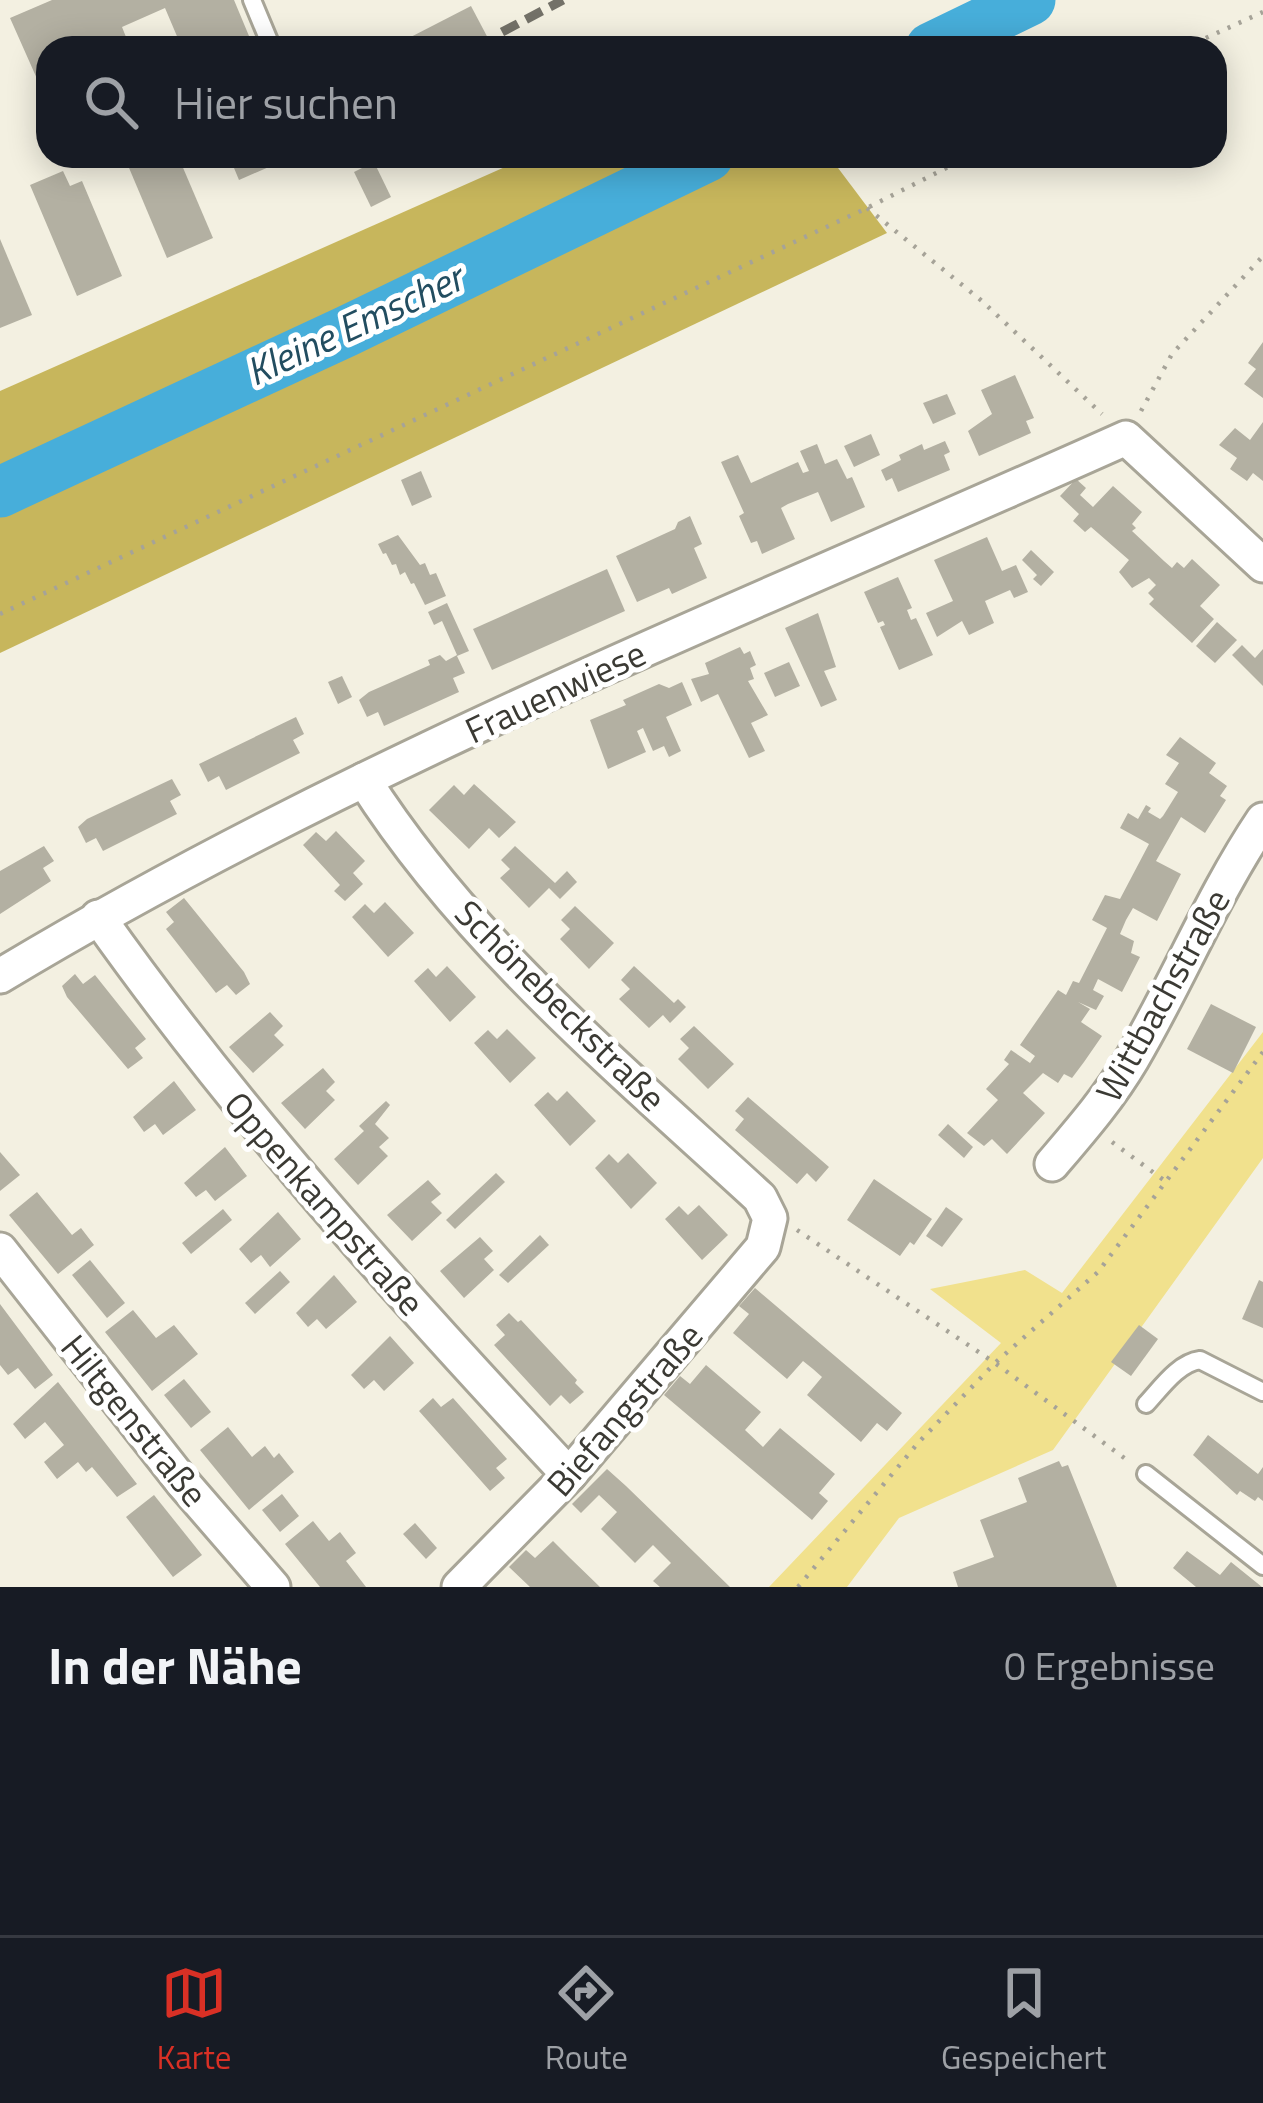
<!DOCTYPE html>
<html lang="de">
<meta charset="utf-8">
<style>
:root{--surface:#171b24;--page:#242831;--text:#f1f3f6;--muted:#9ea1a6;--line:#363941;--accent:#d93025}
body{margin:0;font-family:"Titillium Web",sans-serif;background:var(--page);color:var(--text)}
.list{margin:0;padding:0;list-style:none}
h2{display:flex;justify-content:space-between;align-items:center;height:156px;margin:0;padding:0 48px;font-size:51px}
h2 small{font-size:39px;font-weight:400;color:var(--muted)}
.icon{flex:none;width:66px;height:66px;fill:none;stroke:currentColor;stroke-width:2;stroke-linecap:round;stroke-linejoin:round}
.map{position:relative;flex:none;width:1263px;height:1587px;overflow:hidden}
.search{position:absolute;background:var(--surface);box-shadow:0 6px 30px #0003;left:36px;right:36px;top:36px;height:132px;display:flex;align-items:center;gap:30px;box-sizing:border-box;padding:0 42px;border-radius:36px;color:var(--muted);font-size:45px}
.sheet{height:348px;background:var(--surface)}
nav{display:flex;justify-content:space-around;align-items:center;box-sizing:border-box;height:168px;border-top:3px solid var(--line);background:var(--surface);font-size:33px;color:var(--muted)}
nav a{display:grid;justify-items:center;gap:6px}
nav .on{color:var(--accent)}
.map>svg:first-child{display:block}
</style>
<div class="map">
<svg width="1263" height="1587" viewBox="0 0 1263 1587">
<rect width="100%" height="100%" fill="#f3f0e1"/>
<polygon fill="#f1e18d" points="1263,1032 1263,1158 1053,1450 899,1518 847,1587 769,1587 1001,1343 930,1289 1025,1270 1062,1293"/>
<polygon fill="#c7b65c" points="530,156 829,156 887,233 0,653 0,391"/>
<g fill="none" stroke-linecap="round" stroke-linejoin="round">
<g stroke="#47aeda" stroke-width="51">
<polyline points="931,48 1030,0"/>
<polyline points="0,492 347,331 708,156"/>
</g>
</g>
<g fill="#b3b0a2">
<polygon points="52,0 234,0 254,48 182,48 165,8 122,27 128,42 114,48 48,48 48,76 38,81 10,18"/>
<polygon points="471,6 490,42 478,48 404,48 401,42"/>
<polygon points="124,156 178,156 213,238 167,258"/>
<polygon points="229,156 294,156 239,180"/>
<polygon points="374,162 391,197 371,207 354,172"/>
<polygon points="63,171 70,186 82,181 122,276 77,296 30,185"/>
<polygon points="0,239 32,315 0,328"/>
<polygon points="1263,342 1263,398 1244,384 1256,369 1248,363"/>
<polygon points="1015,375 1034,418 1026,421 1031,433 979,456 968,431 992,414 981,390"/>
<polygon points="947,394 956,414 933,424 923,403"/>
<polygon points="1263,422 1263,481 1253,473 1247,481 1230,469 1237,458 1219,445 1235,428 1250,440"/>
<polygon points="871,434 880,455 854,467 844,446"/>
<polygon points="945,441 950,452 944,455 950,470 898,492 892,478 886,481 881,470 901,460 899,455 922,444 924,450"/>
<polygon points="817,444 825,464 837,459 847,479 852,477 865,507 831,522 818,492 788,504 781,508 795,539 762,554 757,541 751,543 739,516 744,513 721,462 738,455 751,483 798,462 803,473 809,471 800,451"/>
<polygon points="421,471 432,497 412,506 401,480"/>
<polygon points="1076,479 1086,488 1080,495 1093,507 1113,486 1142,512 1132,524 1136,528 1132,531 1164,561 1172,568 1177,562 1184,568 1192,559 1220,585 1200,606 1214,619 1192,643 1149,604 1154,599 1148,593 1156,585 1149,578 1132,588 1119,572 1129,560 1091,527 1085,532 1073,521 1079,514 1060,496"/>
<polygon points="690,516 702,544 694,548 707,578 672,594 669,588 637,602 616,556 675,529 678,522"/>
<polygon points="398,535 420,565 425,563 430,575 436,573 446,596 425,605 414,583 411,584 405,572 400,575 396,564 392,565 386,553 383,554 378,544"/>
<polygon points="987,537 1002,571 1016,565 1028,592 1014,598 1010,590 985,601 994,623 969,635 962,621 937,637 926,613 953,601 934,560"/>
<polygon points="1031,550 1054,572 1041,586 1033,579 1037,575 1022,560"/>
<polygon points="607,569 625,611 492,670 473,629"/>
<polygon points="898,577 912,608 907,610 911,620 916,618 933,655 899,670 880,627 885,625 883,621 878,623 864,592"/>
<polygon points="447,603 469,651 457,656 465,673 453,678 459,692 384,726 378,712 367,717 359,700 369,692 430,665 428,660 440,655 446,661 457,655 442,621 434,625 428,612"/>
<polygon points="818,613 836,667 824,671 837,700 821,707 785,628"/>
<polygon points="1217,622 1237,640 1215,663 1196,646"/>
<polygon points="1242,645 1255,658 1263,649 1263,686 1232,655"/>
<polygon points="740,647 744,654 750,651 756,665 750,668 754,679 748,681 768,715 751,723 765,751 749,758 718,694 701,702 691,679 709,674 705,663"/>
<polygon points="789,662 800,686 775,697 764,673"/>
<polygon points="342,676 352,697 338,704 328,682"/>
<polygon points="682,682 692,705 666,717 681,751 669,757 664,746 653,751 643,728 637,731 646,752 608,769 590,720 626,705 623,700 659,684 669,688"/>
<polygon points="296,717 304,734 293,740 300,753 226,790 219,776 208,782 199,764"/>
<polygon points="1180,737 1216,763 1209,773 1227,786 1220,796 1226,800 1205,833 1181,817 1156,861 1181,874 1157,921 1133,908 1126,920 1120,934 1134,941 1131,953 1140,957 1122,992 1098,979 1093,990 1104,996 1096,1010 1078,1002 1090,1009 1081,1022 1102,1036 1084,1062 1072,1078 1064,1074 1058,1083 1043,1073 1023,1093 1045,1113 1007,1154 992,1139 984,1146 967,1133 998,1100 986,1089 1009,1064 1004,1060 1011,1050 1030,1063 1035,1056 1020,1045 1058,990 1066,995 1073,981 1079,983 1107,928 1092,920 1105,895 1120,899 1149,844 1120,828 1128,813 1138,819 1146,805 1151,808 1148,812 1160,819 1163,816 1178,792 1165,784 1179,763 1166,755"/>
<polygon points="172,779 181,795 170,801 177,814 103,851 96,838 86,843 78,827 87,819"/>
<polygon points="474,784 516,822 499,838 489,828 469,849 429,810 454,785 464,795"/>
<polygon points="336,831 365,861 353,873 363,884 345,901 334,891 340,885 303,845 316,832 326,841"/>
<polygon points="44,846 54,861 43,868 51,881 0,914 0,871"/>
<polygon points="515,846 555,883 567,871 577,882 560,899 549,888 529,908 500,878 510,869 501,860"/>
<polygon points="184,898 244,972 250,984 236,995 227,985 216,993 166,929 174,922 166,912"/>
<polygon points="385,902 414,933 388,957 352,917 365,904 374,913"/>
<polygon points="575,906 614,943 589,969 560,939 570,929 561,920"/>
<polygon points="447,966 476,997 450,1022 414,981 428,968 436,977"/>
<polygon points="634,966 674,1003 678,999 686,1007 670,1023 663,1015 649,1028 619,999 630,989 621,980"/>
<polygon points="75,974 83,984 95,975 146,1039 135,1048 143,1058 128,1069 67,997 62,986"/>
<polygon points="1211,1004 1256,1027 1233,1073 1187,1049"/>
<polygon points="270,1012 283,1026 274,1035 284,1045 253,1073 229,1047"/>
<polygon points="694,1026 734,1064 708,1089 678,1059 689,1048 680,1039"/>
<polygon points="507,1029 536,1058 510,1083 474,1043 488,1030 497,1039"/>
<polygon points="323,1068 335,1082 326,1091 335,1100 305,1129 281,1103"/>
<polygon points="174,1081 196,1110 163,1135 155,1124 144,1132 133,1117"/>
<polygon points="567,1091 596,1121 570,1146 534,1105 548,1092 557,1101"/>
<polygon points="748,1097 829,1167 816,1182 807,1173 797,1184 735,1130 744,1119 735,1111"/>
<polygon points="386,1101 390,1105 375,1124 389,1138 379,1147 388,1156 358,1185 334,1159 364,1131 359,1126"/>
<polygon points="948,1124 973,1147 964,1158 938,1135"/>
<polygon points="225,1147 247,1176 215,1201 206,1190 196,1197 184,1183"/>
<polygon points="0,1152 20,1175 0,1191"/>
<polygon points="628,1153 657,1183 631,1209 595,1168 609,1154 618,1163"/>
<polygon points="496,1173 505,1182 455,1229 446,1220"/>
<polygon points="874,1179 932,1219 914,1245 910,1242 900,1256 847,1220"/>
<polygon points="428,1180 441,1194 431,1202 442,1213 412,1241 387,1215"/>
<polygon points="37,1192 72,1235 81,1228 94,1245 58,1274 9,1215"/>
<polygon points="699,1205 728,1235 702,1260 665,1219 679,1206 688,1215"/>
<polygon points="946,1207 963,1219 942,1247 926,1236"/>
<polygon points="223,1209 232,1220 191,1254 182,1243"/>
<polygon points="278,1212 301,1239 270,1267 261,1255 251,1263 239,1249"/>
<polygon points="540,1235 549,1245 508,1283 499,1275"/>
<polygon points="480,1237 493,1251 484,1259 494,1270 464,1298 440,1271"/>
<polygon points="90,1260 125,1303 107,1318 72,1275"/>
<polygon points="280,1271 290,1282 255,1314 245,1303"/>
<polygon points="334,1275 357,1302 326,1329 317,1319 308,1327 296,1313"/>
<polygon points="1259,1280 1263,1282 1263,1328 1242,1319"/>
<polygon points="755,1288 902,1413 887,1431 877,1423 861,1442 807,1395 822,1377 813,1369 803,1361 787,1379 733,1333 749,1314 739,1306"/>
<polygon points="0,1304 53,1375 35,1389 18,1368 8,1375 0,1365"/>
<polygon points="133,1310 156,1338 174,1325 198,1354 152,1391 105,1332"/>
<polygon points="509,1313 518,1322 521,1320 577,1380 575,1383 584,1392 570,1404 561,1395 550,1406 494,1345 505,1335 496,1325"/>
<polygon points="1139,1325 1158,1339 1131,1376 1111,1362"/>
<polygon points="390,1336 414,1363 384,1391 374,1380 364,1389 351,1375"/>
<polygon points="706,1365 761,1412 745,1430 763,1447 780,1428 835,1474 819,1493 828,1501 812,1520 664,1395 680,1376 690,1384"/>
<polygon points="184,1379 211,1412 191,1428 164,1395"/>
<polygon points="58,1382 137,1484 117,1497 92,1467 86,1472 78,1462 57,1479 44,1462 64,1445 45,1422 25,1439 13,1424"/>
<polygon points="433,1398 441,1407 453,1398 507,1459 496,1468 505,1478 490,1491 419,1411"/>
<polygon points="228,1427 252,1457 265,1446 274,1458 279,1453 294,1472 249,1510 200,1450"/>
<polygon points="1208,1435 1258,1474 1263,1467 1263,1501 1258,1497 1255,1501 1240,1491 1237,1495 1193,1455"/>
<polygon points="1059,1461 1062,1467 1068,1465 1117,1587 958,1587 953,1572 994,1557 980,1520 1027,1502 1018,1478"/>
<polygon points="607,1469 626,1486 730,1587 660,1587 653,1581 671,1563 653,1545 635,1563 601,1529 617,1512 599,1495 581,1513 572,1504"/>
<polygon points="282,1494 299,1516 280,1532 262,1510"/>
<polygon points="154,1495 202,1555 173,1577 126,1517"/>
<polygon points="313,1521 329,1541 340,1532 356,1553 346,1561 366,1587 320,1587 285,1544"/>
<polygon points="415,1523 437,1548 426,1559 403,1534"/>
<polygon points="553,1541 570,1558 600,1587 530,1587 509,1567 526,1550 535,1558"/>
<polygon points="1187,1551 1220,1575 1231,1562 1262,1587 1196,1587 1173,1568"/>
</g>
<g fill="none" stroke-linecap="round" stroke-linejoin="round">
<defs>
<g id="lane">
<polyline points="252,0 272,48"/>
<path d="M1146,1404c15,-16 32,-41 54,-44l63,32"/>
<polyline points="1146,1474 1263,1566"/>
</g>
<g id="street">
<path d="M364,780c103,162 256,289 396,418l10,20 -7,29 -194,228 -110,112"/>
<path d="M98,917c141,199 305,380 471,558"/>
<path d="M0,976c357,-215 747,-368 1126,-538l137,127"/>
<path d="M1052,1164c29,-34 57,-66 80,-105 46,-78 80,-163 131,-239"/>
<polyline points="0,1250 183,1483 273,1587"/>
</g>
</defs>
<use href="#lane" stroke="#a8a597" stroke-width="22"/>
<use href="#street" stroke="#a8a597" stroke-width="39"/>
<g stroke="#a6a398" stroke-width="4.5" stroke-dasharray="3 9" stroke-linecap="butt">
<polyline points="1184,48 1263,12"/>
<polyline points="867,208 982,301 1102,414"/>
<polyline points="1141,411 1172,354 1263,256"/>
<polyline points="0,614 867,208 970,156"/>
<polyline points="1112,1142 1165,1181"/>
<polyline points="797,1230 995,1363 1127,1460"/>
<polyline points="798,1587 918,1443 995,1363 1098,1272 1263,1052"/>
</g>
<use href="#lane" stroke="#fff" stroke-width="16"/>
<use href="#street" stroke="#fff" stroke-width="33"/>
<polyline stroke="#737168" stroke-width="9" stroke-dasharray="18 9" stroke-linecap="butt" points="502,32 563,0"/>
</g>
<g text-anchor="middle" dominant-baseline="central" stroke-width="10" stroke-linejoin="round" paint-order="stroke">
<g font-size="36" fill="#3b3a34" stroke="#fff">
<text transform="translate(555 691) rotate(-25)">Frauenwiese</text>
<text transform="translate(1162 995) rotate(-61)">Wittbachstraße</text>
<text transform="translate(561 1005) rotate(45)">Schönebeckstraße</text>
<text transform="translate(325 1203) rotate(49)">Oppenkampstraße</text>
<text transform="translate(624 1409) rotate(-49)">Biefangstraße</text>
<text transform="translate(135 1420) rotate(51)">Hiltgenstraße</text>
</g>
<g font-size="39" font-style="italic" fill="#224d60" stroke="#fff">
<text transform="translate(354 324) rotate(-25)">Kleine Emscher</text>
</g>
</g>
</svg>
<div class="search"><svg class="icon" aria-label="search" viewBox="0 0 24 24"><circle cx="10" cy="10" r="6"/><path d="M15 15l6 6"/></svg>Hier suchen</div>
</div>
<section class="sheet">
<h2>In der Nähe<small>0 Ergebnisse</small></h2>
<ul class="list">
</ul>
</section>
<nav>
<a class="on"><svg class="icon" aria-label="map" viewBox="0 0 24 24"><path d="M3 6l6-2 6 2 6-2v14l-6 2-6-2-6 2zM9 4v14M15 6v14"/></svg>Karte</a>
<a><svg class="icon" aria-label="directions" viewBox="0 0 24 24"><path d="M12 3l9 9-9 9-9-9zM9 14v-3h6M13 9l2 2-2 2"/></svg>Route</a>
<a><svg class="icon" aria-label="saved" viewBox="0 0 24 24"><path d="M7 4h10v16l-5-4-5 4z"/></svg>Gespeichert</a>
</nav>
